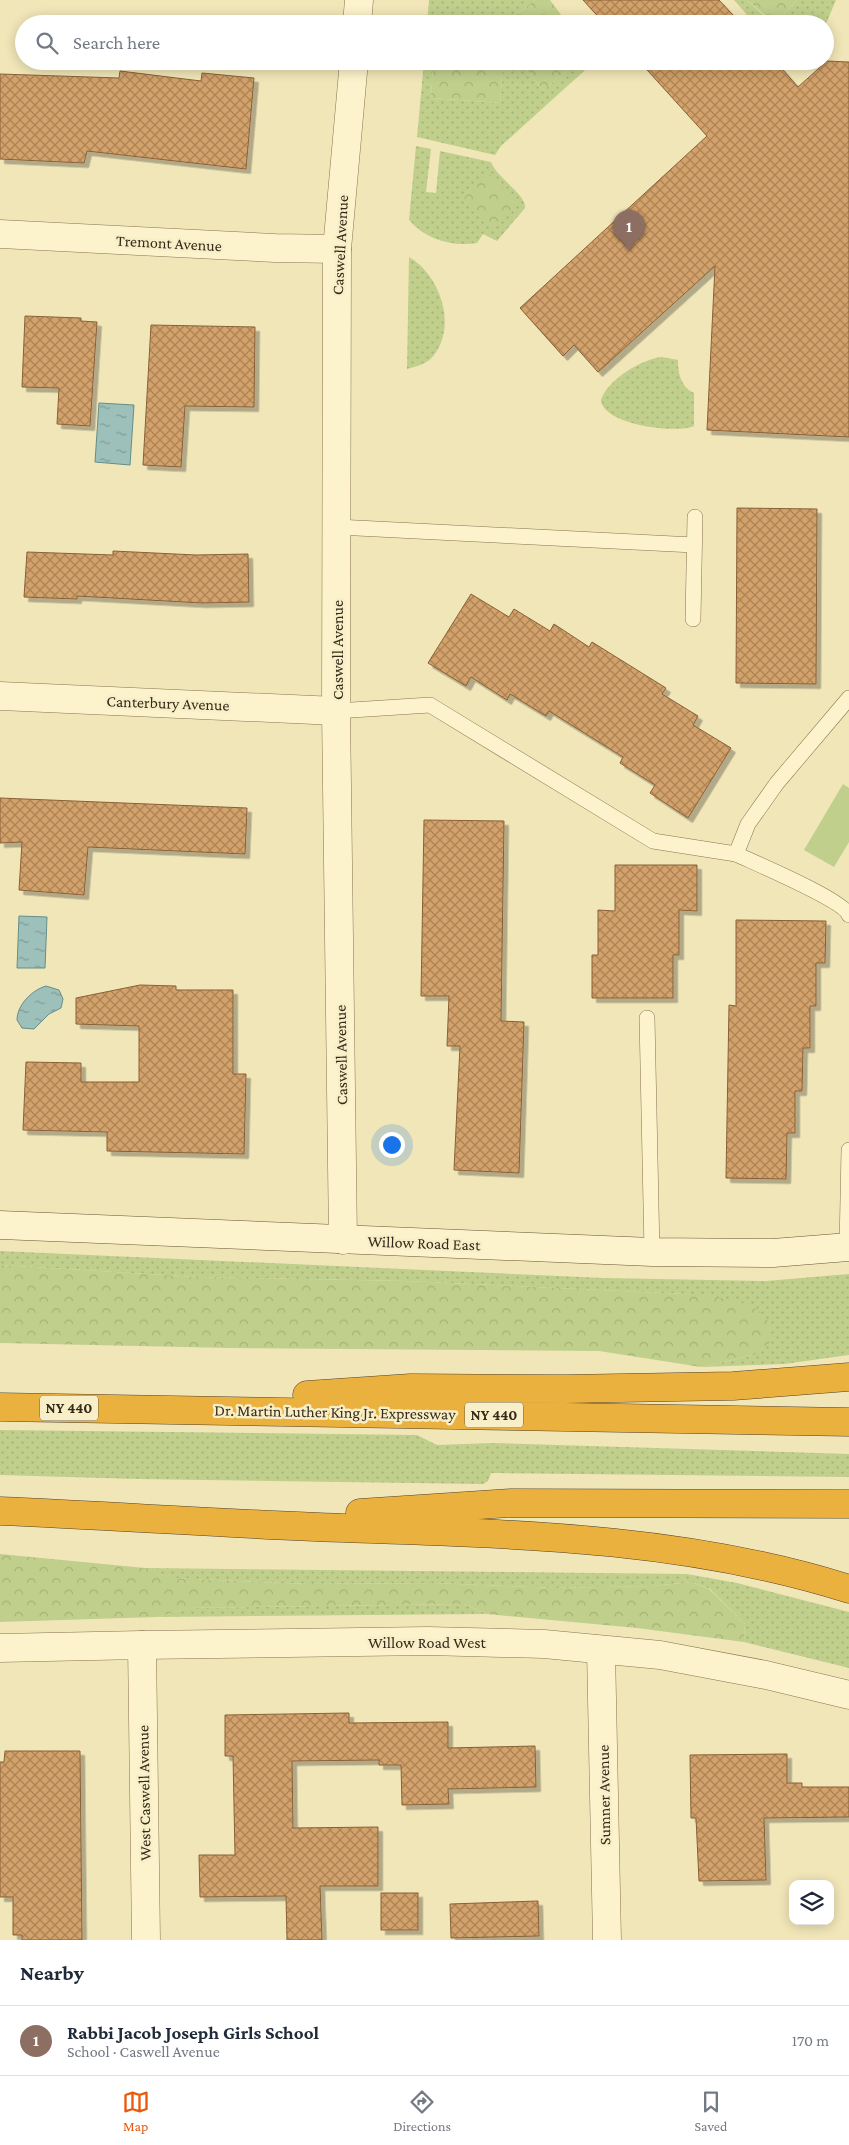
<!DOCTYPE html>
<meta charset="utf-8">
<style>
:root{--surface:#fff;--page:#f6f6f7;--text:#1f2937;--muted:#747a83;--line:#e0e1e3;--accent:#ea580c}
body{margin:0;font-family:"Crimson Pro",serif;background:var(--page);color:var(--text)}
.controls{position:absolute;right:15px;bottom:15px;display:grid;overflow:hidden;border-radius:10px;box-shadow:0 2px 12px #0003}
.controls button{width:45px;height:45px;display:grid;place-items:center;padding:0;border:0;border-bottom:1px solid var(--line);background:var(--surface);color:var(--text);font:25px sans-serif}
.you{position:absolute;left:391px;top:1144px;width:18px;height:18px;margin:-12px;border:4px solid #fff;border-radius:50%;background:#1a73e8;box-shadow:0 0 0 8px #1a73e833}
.badge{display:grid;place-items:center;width:32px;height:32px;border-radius:50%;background:var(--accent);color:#fff;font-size:16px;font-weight:700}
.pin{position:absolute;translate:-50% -41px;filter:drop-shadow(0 1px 2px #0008)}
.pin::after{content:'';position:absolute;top:26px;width:18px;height:15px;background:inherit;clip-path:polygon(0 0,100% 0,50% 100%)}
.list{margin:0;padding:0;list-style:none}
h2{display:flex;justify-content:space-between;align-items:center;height:65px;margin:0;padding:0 20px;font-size:21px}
h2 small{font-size:16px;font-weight:400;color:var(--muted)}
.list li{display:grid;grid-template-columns:32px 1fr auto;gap:15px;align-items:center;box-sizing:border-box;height:70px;padding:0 20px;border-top:1px solid var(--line)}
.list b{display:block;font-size:19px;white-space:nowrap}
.list p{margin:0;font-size:16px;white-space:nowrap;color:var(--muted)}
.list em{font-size:16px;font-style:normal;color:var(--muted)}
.icon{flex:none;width:28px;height:28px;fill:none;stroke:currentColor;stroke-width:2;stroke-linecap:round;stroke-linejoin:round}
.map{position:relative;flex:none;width:849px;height:1940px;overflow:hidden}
.search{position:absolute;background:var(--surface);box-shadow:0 2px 12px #0003;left:15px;right:15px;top:15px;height:55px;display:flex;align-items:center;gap:12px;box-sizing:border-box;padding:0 18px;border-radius:28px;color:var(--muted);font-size:19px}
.sheet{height:135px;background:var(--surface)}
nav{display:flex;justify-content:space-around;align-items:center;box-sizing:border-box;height:70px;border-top:1px solid var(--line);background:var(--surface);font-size:14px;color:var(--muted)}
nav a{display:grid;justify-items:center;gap:2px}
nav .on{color:var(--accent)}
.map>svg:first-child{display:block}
</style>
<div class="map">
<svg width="849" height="1940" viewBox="0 0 849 1940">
<defs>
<pattern id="grass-dots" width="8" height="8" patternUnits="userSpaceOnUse" patternTransform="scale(1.25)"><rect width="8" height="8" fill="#c0cf8c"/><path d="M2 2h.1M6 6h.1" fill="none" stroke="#a6b278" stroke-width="1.8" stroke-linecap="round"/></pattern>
<pattern id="forest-crowns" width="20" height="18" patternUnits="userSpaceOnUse" patternTransform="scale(1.25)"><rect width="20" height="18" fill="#c0cf8c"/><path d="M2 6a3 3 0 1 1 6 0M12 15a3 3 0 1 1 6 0" fill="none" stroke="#a6b278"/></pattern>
<pattern id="water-ripples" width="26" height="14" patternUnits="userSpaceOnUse" patternTransform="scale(1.25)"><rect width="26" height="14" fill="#9dc0ba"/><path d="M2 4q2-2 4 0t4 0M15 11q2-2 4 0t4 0" fill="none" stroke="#819c96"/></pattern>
<pattern id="building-cross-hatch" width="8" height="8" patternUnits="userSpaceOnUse" patternTransform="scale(1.25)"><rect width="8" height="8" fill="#d3a16a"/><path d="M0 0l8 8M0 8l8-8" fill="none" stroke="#ac8356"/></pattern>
<filter id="shadow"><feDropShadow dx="4.5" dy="4.5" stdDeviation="0" flood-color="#0004"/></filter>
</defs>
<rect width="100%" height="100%" fill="#f1e6b8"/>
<g fill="url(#grass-dots)">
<polygon points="429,0 535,0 505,24 427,24"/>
<polygon points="734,0 747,0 773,24 755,24"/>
<polygon points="797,0 836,0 825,26 825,24 775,24"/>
<polygon points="424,61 433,61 431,98 500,103 503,61 520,61 543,90 579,61 595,61 501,146 495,155 417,137"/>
<path d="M416,146l15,3 -5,43 10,1 4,-42 51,11c5,15 36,33 34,46l-28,33 -14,-7 -6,9c-24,4 -51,-3 -68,-23z"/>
<path d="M409,257c30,17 49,68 25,98 -6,9 -17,11 -27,14z"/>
<path d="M662,357l16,3c0,14 3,27 16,33v33c-18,8 -91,-1 -93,-26 6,-20 41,-41 61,-43z"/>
<polygon points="0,1251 604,1278 766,1281 849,1274 849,1355 784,1364 701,1367 754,1355 686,1294 407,1281 197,1277 0,1265"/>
<polygon points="0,1430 417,1435 437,1445 493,1443 849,1454 849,1477 491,1473 488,1481 483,1484 138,1479 0,1475"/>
<polygon points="145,1568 687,1574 737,1583 849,1612 849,1668 744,1642 745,1624 710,1589 691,1582 652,1586 554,1588 434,1583 307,1584 171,1578"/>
<polygon points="464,1604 487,1614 157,1617 189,1608"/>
</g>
<g fill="url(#forest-crowns)">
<polygon points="535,0 550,0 568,24 505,24"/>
<polygon points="747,0 797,0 775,24"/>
<polygon points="433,61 503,61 500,103 431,98"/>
<polygon points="520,61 579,61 543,90"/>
<polygon points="488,173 519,203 495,228 463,199"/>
<path d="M0,1265l197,12 210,4 279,13c23,3 72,4 82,28 2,5 2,14 2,20l-16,13 -53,12 -102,-16 -369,-3 -230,-5z"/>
<polygon points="0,1554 145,1568 172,1578 307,1584 434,1583 554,1588 652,1586 691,1582 709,1589 745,1624 744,1642 637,1628 487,1614 464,1604 189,1608 157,1617 0,1622"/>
</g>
<polygon fill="#c0cf8c" points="843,784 849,788 849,842 834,867 804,850"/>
<g fill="url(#water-ripples)" stroke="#658e88">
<polygon points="99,403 134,405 130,465 95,462"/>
<polygon points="19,916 47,917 45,968 17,968"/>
<path d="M46,986l13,4 4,9 -2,9 -12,6 -15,15 -12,-1 -5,-8c0,-15 15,-30 29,-34z"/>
</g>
<g fill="url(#building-cross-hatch)" stroke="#896036" filter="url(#shadow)">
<polygon points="583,0 719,0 741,24 605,24"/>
<polygon points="639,61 775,61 798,87 827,61 849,62 849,437 707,430 715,266 598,372 574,345 563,356 520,308 707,136"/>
<polygon points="120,71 201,81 202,73 254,78 246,169 87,151 84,163 0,159 0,74 119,78"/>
<polygon points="25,316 81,318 81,321 97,322 90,426 57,424 59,388 22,387"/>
<polygon points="151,325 255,327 254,407 185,406 181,467 143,465"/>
<polygon points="737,508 817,509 816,684 736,683"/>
<polygon points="113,551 196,555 248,554 249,602 202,603 77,596 77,599 24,597 27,552 113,555"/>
<polygon points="471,594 509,617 514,609 550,631 554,624 589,647 592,642 666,688 662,694 698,716 693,725 731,748 688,818 650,793 655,785 620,763 623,757 549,711 546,716 510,694 507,700 471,677 466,686 428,663"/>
<polygon points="0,798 247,808 245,854 88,847 84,895 19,890 22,842 0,843"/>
<polygon points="424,820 504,821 501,1021 524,1022 519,1173 454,1170 460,1046 447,1046 449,996 421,996"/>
<polygon points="615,865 697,865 697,911 679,910 679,955 673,955 673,998 592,998 592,955 598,955 598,910 615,911"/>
<polygon points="736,920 826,921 825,963 816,963 816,1006 810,1006 810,1048 803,1048 802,1091 795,1091 795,1133 787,1133 786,1179 726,1178 729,1005 736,1006"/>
<polygon points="140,985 176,986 176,990 233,990 233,1074 246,1074 244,1154 107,1151 107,1132 23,1130 26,1062 81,1063 81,1082 139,1082 139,1026 76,1024 76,998"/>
<polygon points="349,1713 349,1723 448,1722 448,1748 535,1746 536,1787 448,1789 449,1804 402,1805 401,1765 379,1765 379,1760 292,1761 293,1828 378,1827 378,1886 320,1886 322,1940 287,1940 286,1896 200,1897 199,1855 235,1855 233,1756 225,1756 225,1715"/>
<polygon points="5,1751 80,1751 82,1940 22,1940 22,1935 13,1935 13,1897 0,1897 0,1762 4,1762"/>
<polygon points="787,1754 787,1783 802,1783 802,1787 849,1787 849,1817 764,1818 766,1880 699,1881 696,1818 691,1818 690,1755"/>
<rect x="381" y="1893" width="37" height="37"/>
<polygon points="538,1901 539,1936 451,1938 450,1904"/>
</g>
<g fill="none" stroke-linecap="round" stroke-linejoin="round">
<defs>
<g id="service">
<polyline points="337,527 694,545"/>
<polyline points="693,619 695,517"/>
<path d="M849,698l-72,85 -29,41 -12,30c19,9 107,46 113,61"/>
<polyline points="336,711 430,705 653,841 736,854"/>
<polyline points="647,1018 652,1252"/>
<polyline points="847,1247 849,1150"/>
</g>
<g id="minor">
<polyline points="357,24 359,0"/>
<polyline points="0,234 275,248 337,249"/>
<polyline points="0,696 336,711"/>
<polyline points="343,1240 336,711 337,249 354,61"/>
<polyline points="142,1645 428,1641 544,1644 660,1655 766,1675 849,1695"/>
<polyline points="601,1650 607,1940"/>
</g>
<polyline id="tertiary" points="0,1648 142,1645 146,1940"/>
<polyline id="secondary" points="0,1225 652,1252 773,1253 849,1247"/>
<g id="motorway">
<polyline points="307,1395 411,1388 565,1389 733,1386 849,1377"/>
<polyline points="0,1407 849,1422"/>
<path d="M0,1511c115,5 229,13 343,17 171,6 342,9 506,61"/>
<polyline points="360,1513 511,1503 849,1504"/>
</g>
</defs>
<use href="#service" stroke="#887452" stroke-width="16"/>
<use href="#minor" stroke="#887452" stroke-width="29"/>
<use href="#tertiary" stroke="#887452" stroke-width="29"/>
<use href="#secondary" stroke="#695536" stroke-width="29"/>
<use href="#motorway" stroke="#544127" stroke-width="29"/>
<use href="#service" stroke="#fcf2cb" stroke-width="15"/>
<use href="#minor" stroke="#fcf2cb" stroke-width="28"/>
<use href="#tertiary" stroke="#fcf2cb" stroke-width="28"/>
<use href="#secondary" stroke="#fcf2cb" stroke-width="28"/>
<use href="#motorway" stroke="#eab13f" stroke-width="28"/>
</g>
<g text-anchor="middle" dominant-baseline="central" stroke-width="5" stroke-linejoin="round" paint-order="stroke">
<g fill="#f8efc8" stroke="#70654e" stroke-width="1">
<rect x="40" y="1395.5" width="58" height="25" rx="4"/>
<rect x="465" y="1402.5" width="58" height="25" rx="4"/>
</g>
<g font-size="15" font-weight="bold" fill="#352a19">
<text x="69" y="1408">NY 440</text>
<text x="494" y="1415">NY 440</text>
</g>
<g font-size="16" fill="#352a19" stroke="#f8efc8">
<text transform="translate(169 243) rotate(3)">Tremont Avenue</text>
<text transform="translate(340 245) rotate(-87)">Caswell Avenue</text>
<text transform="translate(337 650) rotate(-90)">Caswell Avenue</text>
<text transform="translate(168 703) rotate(2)">Canterbury Avenue</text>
<text transform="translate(341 1055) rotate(-91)">Caswell Avenue</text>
<text transform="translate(424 1243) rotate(2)">Willow Road East</text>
<text transform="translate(335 1412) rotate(1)">Dr. Martin Luther King Jr. Expressway</text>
<text x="427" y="1642">Willow Road West</text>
<text transform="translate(144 1793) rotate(-91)">West Caswell Avenue</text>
<text transform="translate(604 1795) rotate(-91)">Sumner Avenue</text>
</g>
</g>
</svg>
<div class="controls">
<button><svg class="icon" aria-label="layers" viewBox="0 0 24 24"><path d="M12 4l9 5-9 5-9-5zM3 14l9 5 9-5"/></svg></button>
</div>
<div class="you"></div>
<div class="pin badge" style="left:629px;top:251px;background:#8d6e63">1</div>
<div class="search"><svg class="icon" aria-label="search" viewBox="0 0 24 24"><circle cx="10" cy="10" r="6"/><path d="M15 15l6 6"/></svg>Search here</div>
</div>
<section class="sheet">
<h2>Nearby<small></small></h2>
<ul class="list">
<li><span class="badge" style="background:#8d6e63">1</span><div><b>Rabbi Jacob Joseph Girls School</b><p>School · Caswell Avenue</p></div><em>170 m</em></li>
</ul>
</section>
<nav>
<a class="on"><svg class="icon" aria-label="map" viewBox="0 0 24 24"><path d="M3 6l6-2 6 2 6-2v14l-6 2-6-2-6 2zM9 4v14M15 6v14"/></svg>Map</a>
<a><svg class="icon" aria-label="directions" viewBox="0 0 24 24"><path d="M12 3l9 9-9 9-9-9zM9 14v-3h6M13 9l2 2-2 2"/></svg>Directions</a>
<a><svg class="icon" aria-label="saved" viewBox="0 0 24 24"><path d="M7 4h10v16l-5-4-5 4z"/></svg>Saved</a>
</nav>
